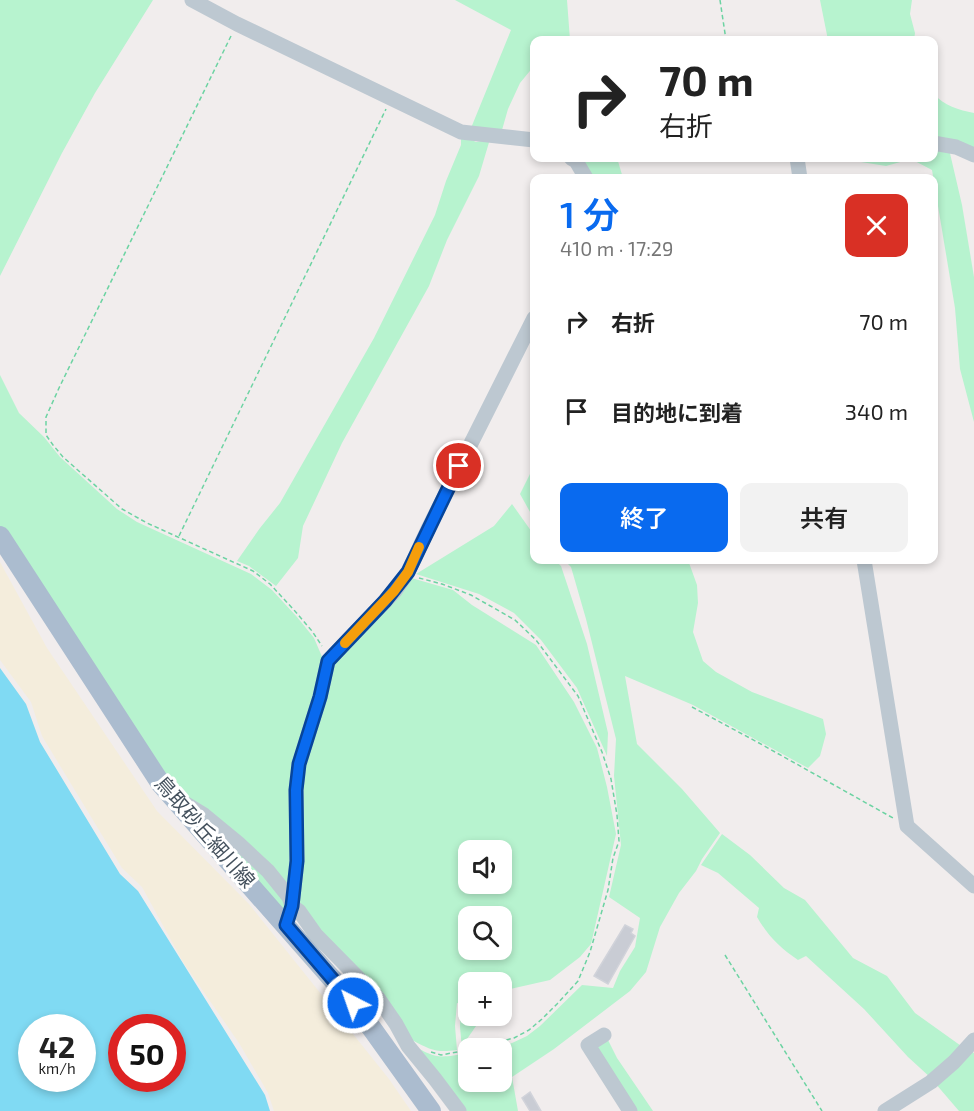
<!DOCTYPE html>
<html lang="ja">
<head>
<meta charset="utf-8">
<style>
  :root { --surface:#fff; --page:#f2f2f2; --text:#222; --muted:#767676; --accent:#096aef }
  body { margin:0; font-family:"Exo 2","Noto Sans JP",sans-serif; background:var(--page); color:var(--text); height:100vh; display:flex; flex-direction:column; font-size:22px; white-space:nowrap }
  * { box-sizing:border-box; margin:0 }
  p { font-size:20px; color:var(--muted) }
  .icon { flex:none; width:33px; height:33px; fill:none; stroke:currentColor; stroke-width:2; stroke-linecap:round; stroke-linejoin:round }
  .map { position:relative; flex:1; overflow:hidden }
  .side { position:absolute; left:530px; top:174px; width:408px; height:390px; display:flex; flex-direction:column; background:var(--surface); border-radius:12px; box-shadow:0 3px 9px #0003 }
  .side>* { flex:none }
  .hud { position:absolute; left:530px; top:36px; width:408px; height:126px; border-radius:12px; box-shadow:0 3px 9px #0003; background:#fff; color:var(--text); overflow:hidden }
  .tools { position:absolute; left:458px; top:840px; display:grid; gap:12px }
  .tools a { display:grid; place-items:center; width:54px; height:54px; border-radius:12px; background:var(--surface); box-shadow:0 3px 9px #0003; font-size:30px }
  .speed { position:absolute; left:18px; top:1014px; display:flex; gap:12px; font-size:30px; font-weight:700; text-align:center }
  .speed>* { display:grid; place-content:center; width:78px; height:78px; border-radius:50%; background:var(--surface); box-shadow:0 3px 9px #0003; line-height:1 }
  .speed small { font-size:15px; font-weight:400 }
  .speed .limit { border:9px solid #d22; background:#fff; color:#111 }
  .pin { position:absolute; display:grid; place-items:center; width:51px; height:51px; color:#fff; margin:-26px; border:3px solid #fff; border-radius:50%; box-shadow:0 2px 6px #0007 }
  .me { position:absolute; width:66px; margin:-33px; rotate:319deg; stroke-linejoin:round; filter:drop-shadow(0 0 4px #0008) }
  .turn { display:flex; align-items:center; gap:21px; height:126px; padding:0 30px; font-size:27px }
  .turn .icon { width:78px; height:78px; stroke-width:2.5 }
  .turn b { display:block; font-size:42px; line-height:51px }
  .round { display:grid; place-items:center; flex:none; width:63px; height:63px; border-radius:12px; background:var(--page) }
  .summary { display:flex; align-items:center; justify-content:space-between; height:102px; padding:0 30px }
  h1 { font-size:36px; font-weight:600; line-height:45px; color:var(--accent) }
  .button { display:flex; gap:12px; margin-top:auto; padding:12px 30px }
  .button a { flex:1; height:69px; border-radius:12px; background:var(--accent); color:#fff; font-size:24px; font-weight:600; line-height:69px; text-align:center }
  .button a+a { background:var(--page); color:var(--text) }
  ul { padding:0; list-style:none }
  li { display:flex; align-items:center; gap:18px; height:90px; padding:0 30px }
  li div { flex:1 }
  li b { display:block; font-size:22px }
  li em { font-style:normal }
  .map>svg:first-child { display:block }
  .green { fill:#b7f3cf; fill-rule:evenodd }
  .sand { fill:#f4eddc }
  .water { fill:#80daf3; fill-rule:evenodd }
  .building { fill:#c9ccd4; stroke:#d1d3da; stroke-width:1.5 }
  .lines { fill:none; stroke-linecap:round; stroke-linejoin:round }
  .path { stroke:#6cd3a2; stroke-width:1.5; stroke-dasharray:4.5 3; stroke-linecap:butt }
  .minor { stroke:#bdc8d1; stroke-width:15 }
  .major { stroke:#abbccf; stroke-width:20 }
  .route-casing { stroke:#06459b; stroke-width:15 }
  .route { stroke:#096aef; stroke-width:10 }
  .slow { stroke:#f59e0b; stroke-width:10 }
  .labels { text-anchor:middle; stroke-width:6; stroke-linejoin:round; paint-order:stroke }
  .street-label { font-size:20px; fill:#44515d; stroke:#fff }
</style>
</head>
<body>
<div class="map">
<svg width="974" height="1111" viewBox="0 0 974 1111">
  <rect width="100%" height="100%" fill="#f1eded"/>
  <!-- green -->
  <g class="green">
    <path d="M0,0H153L95,93L62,153L0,276Z"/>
    <path d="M455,0H567L570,40H534V66L520,83L508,109L502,130L471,128L511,30Z"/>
    <path d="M820,0H912L910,14L915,33L914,40H828Z"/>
    <path d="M933,93C944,106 959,110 974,113V152L933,140Z"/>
    <path d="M461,135L476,142L490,139L479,176L447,240L429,286L342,443L303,526L298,558L276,586L249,566L237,561L260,528L280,503L374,338L435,215L446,181L461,145Z"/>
    <path d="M933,146L949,149L962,205L974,277V422L960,369L955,308L932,170L911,159L886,166L861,162L859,158H933Z"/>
    <path d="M578,158H617L623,178H593Z"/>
    <path d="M0,375L19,413L44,437L60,457L117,509L137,522L251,574L272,590L297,617L314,638L323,659L308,727L290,895L184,801L0,526Z"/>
    <path d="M533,468H534V519L520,494Z"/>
    <path d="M512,504L534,535V560H555L561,566L587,644L608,733L607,756L577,688L541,640L514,613L479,594L416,574L494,526Z"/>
    <path d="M564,560H688L697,585L698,603L693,632L703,661L716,672L752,692L823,719L826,734L820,756L808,768L693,705L625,676L637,744L682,789L720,833L702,859L696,871L679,893L660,927L646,972L630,991L554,1049L512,1077L518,1111H461L408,1043C436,1058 436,1059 468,1053V1082H501V1048H491L512,1043L527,1036L540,1026L582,985L613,988L620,971L635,947L640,918L609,897L621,845L614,776L616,739L586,619L571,567Z"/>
    <path d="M408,577L453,590L472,605L536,645L574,702L597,748L607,787L616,834L591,944L580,957L550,980L501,991V982H468V1016H483L467,1039L470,1048L462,1049L460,1027L461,1004L457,1003L455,1026L457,1050C436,1053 431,1050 412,1040L297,907L299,795L329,670ZM468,850H501V884H468ZM468,916H501V950H468Z"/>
    <path d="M195,810L289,899L284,912Z"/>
    <path d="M722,834L750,855L784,888L805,900L853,958L887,976L915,1013L964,1048L931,1078L908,1057L864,1009L806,956L798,960C780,948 768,936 757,917L759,908L718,873L701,865Z"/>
    <path d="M608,1040L617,1058L653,1111H633L594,1047Z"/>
    <path d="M969,1050L974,1053V1111H959L935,1083Z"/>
  </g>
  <!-- sand -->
  <path class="sand" d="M0,562L47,648L157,811L249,904L389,1079L411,1111H274L268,1093L239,1043L183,962L142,887L122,868L42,736L31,702L0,660Z"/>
  <!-- water -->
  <path class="water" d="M0,668L26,704L40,742L120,874L138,891L265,1095L270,1111H0ZM32,1028H82V1078H32ZM122,1028H172V1078H122Z"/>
  <!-- building -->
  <g class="building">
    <path d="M625,925L633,929L631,933L635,936L608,984L594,976Z"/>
    <path d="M530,1092L541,1111H530L522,1098Z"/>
  </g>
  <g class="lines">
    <!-- path -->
    <g class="path">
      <path d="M720,0L726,40"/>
      <path d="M231,36L59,388L46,417V435L53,445L63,457L122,509L147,523L253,571L270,584L294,610L312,631L322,646"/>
      <path d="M179,536L386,109"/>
      <path d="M419,578L442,584L471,595L515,620L536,640L578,696L602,752L611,779L617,815L619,841L613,858L608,890L590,952L578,981L557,1004L542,1019L529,1030L514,1038L475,1048"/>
      <path d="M692,707L759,743L893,818"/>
      <path d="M725,955L822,1111"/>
      <path d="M431,1052L441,1055L468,1050"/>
    </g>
    <!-- minor -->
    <g class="minor">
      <path d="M192,0L237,24L461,132L534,140"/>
      <path d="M933,143L956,147L974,155"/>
      <path d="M571,158L576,161L586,178"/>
      <path d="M797,158L800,178"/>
      <path d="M864,560L907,826L974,886"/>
      <path d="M186,804L204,815L238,843L268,871L289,897L292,906L299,911L316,935L378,998L396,1024L408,1046L435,1079L459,1111"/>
      <path d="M286,925L292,906L297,861L296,790L299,764L320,697L328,661L395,591L408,572L429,527L534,318"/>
      <path d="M604,1035L588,1045L630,1111"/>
      <path d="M885,1111L931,1082L954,1062L974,1040"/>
    </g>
    <!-- major -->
    <path class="major" d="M0,536L161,784L355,1005L431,1111"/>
  </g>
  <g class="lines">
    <defs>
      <path id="route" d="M353,1003L286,925L292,906L297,861L296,790L299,764L320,697L328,661L385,601L408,572L459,466"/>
    </defs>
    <!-- route casing -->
    <use href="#route" class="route-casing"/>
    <!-- route -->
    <use href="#route" class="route"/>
    <!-- slow -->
    <path class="slow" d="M345,643L394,591L408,572L419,547"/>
  </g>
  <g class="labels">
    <!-- street labels -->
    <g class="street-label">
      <text transform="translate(205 832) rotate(49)" y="7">鳥取砂丘細川線</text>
    </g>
  </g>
</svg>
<div class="tools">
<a><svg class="icon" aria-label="sound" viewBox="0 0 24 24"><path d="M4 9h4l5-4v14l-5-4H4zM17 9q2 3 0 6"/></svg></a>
<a><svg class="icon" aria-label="search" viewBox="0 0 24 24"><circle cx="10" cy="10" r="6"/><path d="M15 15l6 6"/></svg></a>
<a>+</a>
<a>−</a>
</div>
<div class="speed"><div>42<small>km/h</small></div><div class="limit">50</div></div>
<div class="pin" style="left:459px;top:466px;background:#d93025"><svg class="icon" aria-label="arrive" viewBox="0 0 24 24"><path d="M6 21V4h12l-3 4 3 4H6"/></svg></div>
<svg class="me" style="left:353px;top:1003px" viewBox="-20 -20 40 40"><circle r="17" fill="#096aef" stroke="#fff" stroke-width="3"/><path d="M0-11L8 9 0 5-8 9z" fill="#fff"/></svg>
<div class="hud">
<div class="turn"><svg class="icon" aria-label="right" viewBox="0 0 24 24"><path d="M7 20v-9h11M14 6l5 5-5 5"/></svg><div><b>70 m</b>右折</div></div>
</div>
<section class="side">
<div class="summary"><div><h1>1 分</h1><p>410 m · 17:29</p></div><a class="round" style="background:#d93025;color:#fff"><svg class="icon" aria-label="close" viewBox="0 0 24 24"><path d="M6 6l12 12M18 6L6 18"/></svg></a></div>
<ul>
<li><svg class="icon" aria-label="right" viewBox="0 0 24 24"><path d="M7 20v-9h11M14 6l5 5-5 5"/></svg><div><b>右折</b></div><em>70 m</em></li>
<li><svg class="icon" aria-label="arrive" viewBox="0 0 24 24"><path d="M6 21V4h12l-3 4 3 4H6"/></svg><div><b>目的地に到着</b></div><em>340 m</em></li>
</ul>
<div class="button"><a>終了</a><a>共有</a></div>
</section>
</div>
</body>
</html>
